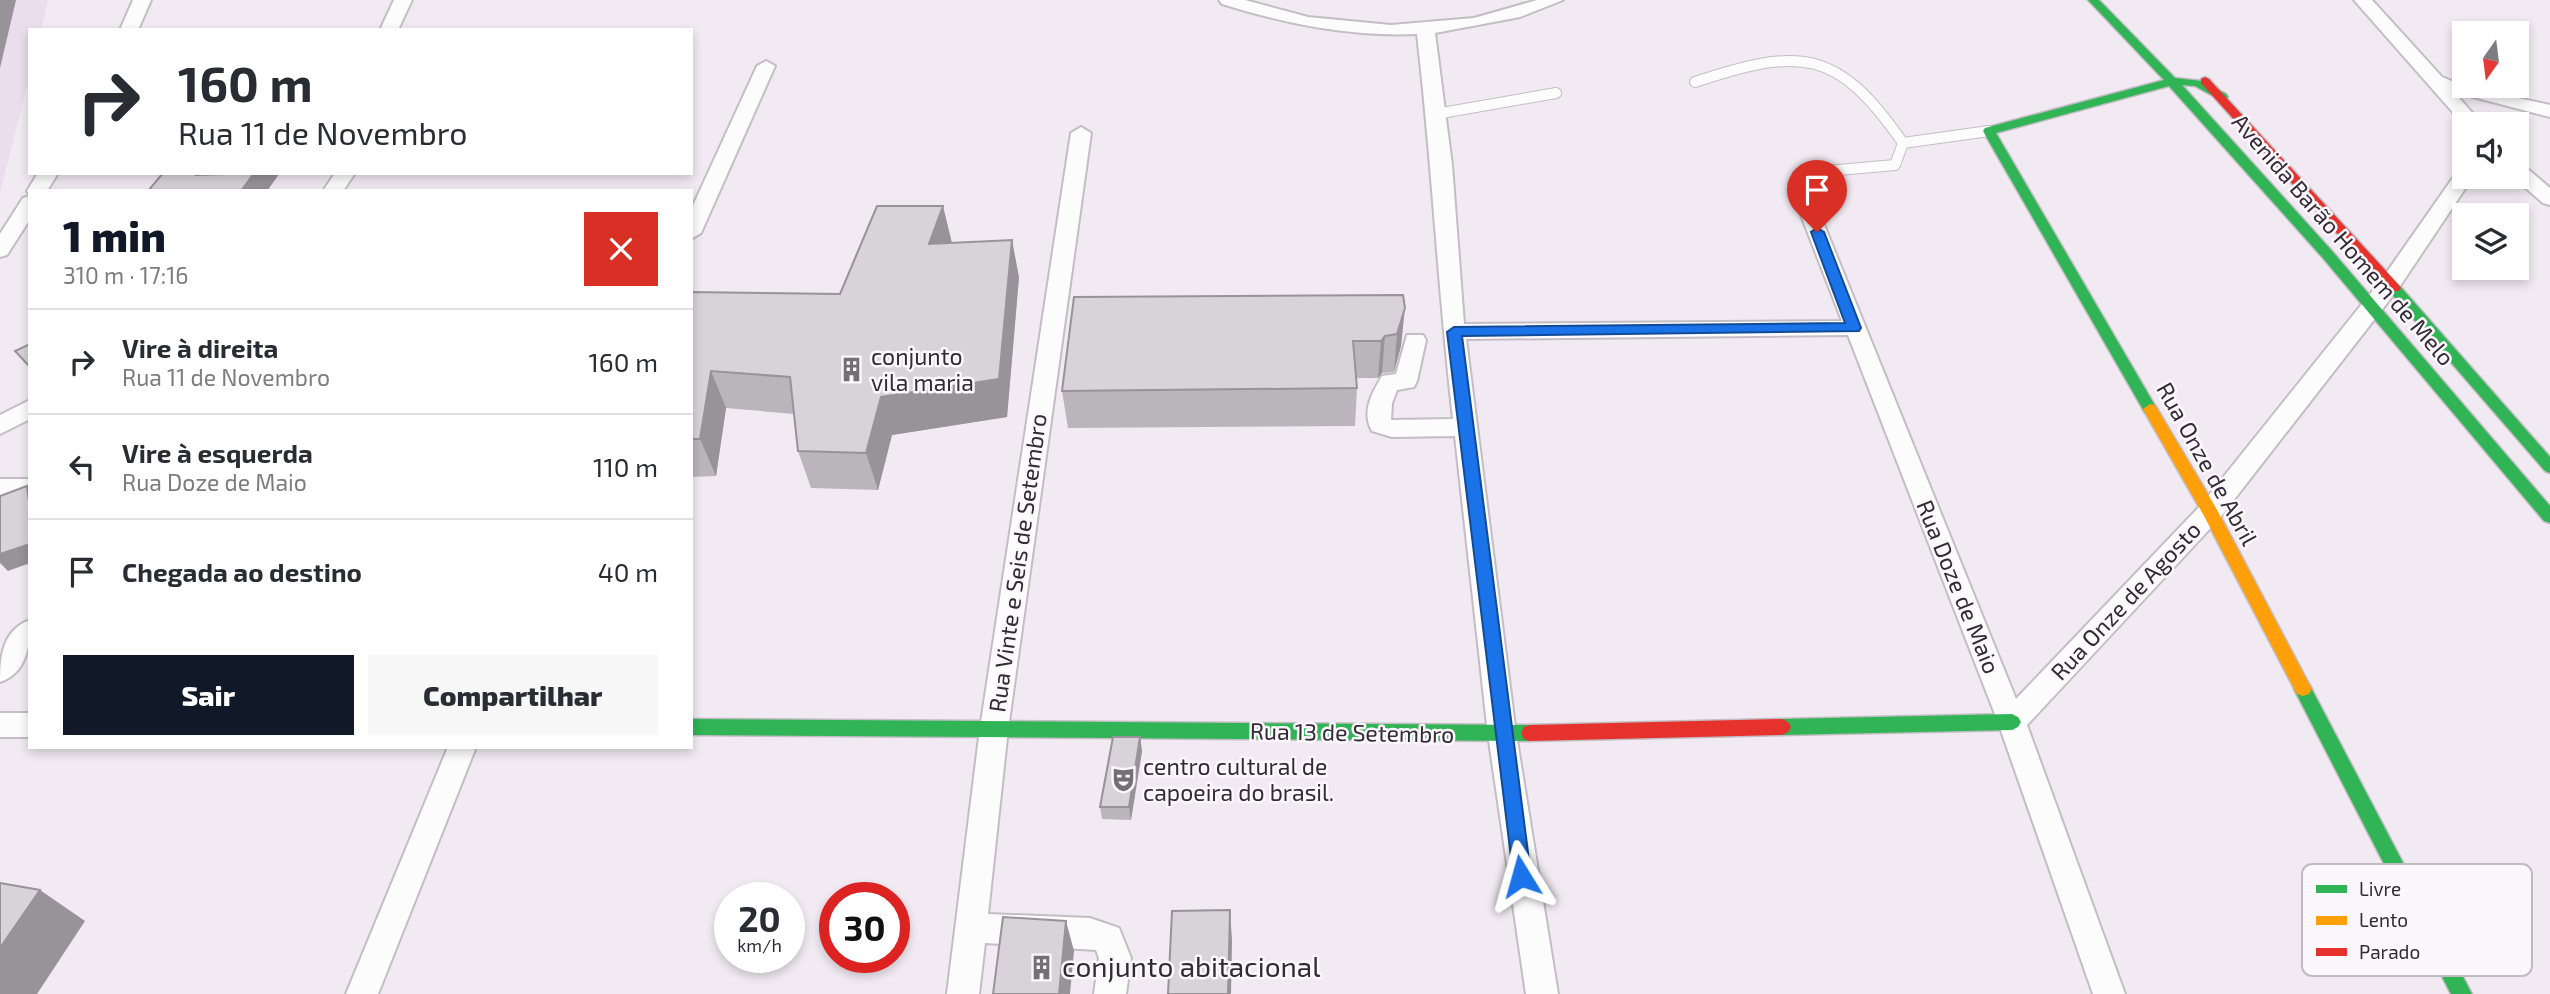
<!DOCTYPE html>
<html lang="pt">
<head>
<meta charset="utf-8">
<style>
  :root { --surface:#fff; --page:#f7f7f7; --text:#2b2b33; --muted:#7c7c81; --line:#e1e1e2; --accent:#111827 }
  body { margin:0; font-family:"Exo 2",sans-serif; background:var(--page); color:var(--text); height:100vh; display:flex; flex-direction:column; font-size:26px; white-space:nowrap }
  * { box-sizing:border-box; margin:0 }
  p { font-size:23px; color:var(--muted) }
  .icon { flex:none; width:38px; height:38px; fill:none; stroke:currentColor; stroke-width:2; stroke-linecap:round; stroke-linejoin:round }
  .map { position:relative; flex:1; overflow:hidden }
  .panel { position:absolute; left:28px; top:189px; width:665px; height:560px; display:flex; flex-direction:column; background:var(--surface); border-radius:0px; box-shadow:0 4px 10px #0003 }
  .panel>* { flex:none }
  .top-card { position:absolute; left:28px; top:28px; width:665px; height:147px; border-radius:0px; box-shadow:0 4px 10px #0003; background:#fff; color:var(--text); overflow:hidden }
  .needle { width:46px; rotate:194deg }
  .fabs { position:absolute; left:2452px; top:21px; display:grid; gap:14px }
  .fabs a { display:grid; place-items:center; width:77px; height:77px; border-radius:0px; background:var(--surface); box-shadow:0 4px 10px #0003; font-size:35px }
  .speed { position:absolute; left:714px; top:882px; display:flex; gap:14px; font-size:35px; font-weight:700; text-align:center }
  .speed>* { display:grid; place-content:center; width:91px; height:91px; border-radius:50%; background:var(--surface); box-shadow:0 4px 10px #0003; line-height:1 }
  .speed small { font-size:18px; font-weight:400 }
  .speed .limit { border:10px solid #d22; background:#fff; color:#111 }
  .pin { position:absolute; display:grid; place-items:center; width:60px; height:60px; color:#fff; margin:-72px -30px; border-radius:50% 50% 50% 0; rotate:-45deg; box-shadow:0 0 7px #0007 }
  .pin .icon { rotate:45deg }
  .me { position:absolute; width:77px; margin:-38px; rotate:352deg; stroke-linejoin:round; filter:drop-shadow(0 0 5px #0008) }
  .turn { display:flex; align-items:center; gap:24px; height:147px; padding:0 35px; font-size:32px }
  .turn .icon { width:91px; height:91px; stroke-width:2.5 }
  .turn b { display:block; font-size:49px; line-height:60px }
  .round { display:grid; place-items:center; flex:none; width:74px; height:74px; border-radius:0px; background:var(--page) }
  .overview { display:flex; align-items:center; justify-content:space-between; height:119px; padding:0 35px }
  h1 { font-size:42px; font-weight:800; line-height:52px; color:var(--accent) }
  .button { display:flex; gap:14px; margin-top:auto; padding:14px 35px }
  .button a { flex:1; height:80px; border-radius:0px; background:var(--accent); color:#fff; font-size:28px; font-weight:800; line-height:80px; text-align:center }
  .button a+a { background:var(--page); color:var(--text) }
  ul { padding:0; list-style:none }
  li { display:flex; align-items:center; gap:21px; height:105px; padding:0 35px; border-top:2px solid var(--line) }
  li div { flex:1 }
  li b { display:block; font-size:26px }
  li em { font-style:normal }
  .map>svg:first-child { display:block }
  .built { fill:#eadeed }
  .lines { fill:none; stroke-linecap:round; stroke-linejoin:round }
  .lane-casing { stroke:#c3bdc4; stroke-width:12 }
  .street-casing { stroke:#c3bdc4; stroke-width:4 }
  .fast-casing { stroke:#c3bdc4; stroke-width:3 }
  .slow-casing { stroke:#c3bdc4; stroke-width:3 }
  .jam-casing { stroke:#c3bdc4; stroke-width:3 }
  .lane { stroke:#fdfcfd; stroke-width:10 }
  .street { fill:#fdfcfd; fill-rule:evenodd }
  .fast { fill:#30b455; fill-rule:evenodd }
  .slow { fill:#ff9f0a; fill-rule:evenodd }
  .jam { fill:#e5322d; fill-rule:evenodd }
  .wall { fill:#bab5bb }
  .shaded-wall { fill:#979398 }
  .building { fill:#d8d2d9; stroke:#979398; stroke-width:2 }
  .route { fill:#1a73e8; stroke:#114b97; stroke-width:2 }
  .labels { text-anchor:middle; stroke-width:5; stroke-linejoin:round; paint-order:stroke }
  .street-label { font-size:23px; fill:#302c31; stroke:#fcf7fd }
  .poi-label { font-size:23px; fill:#302c31; stroke:#fcf7fd; text-anchor:start }
  .near-poi-label { font-size:28px; fill:#302c31; stroke:#fcf7fd; text-anchor:start }
  .key { fill:#fcf7fd; stroke:#bfbac0; stroke-width:2 }
  .key-label { font-size:19px; fill:#302c31 }
</style>
</head>
<body>
<div class="map">
<svg width="2550" height="994" viewBox="0 0 2550 994">
  <rect width="100%" height="100%" fill="#f1eaf2"/>
  <!-- built -->
  <path class="built" d="M0,0H48L41,30H30V74L0,193Z"/>
  <g class="lines">
    <defs>
      <g id="lane">
        <path d="M1695,82C1801,47 1837,48 1903,143L1989,131"/>
        <path d="M1436,114L1556,93"/>
        <path d="M1799,184L1798,175L1804,173L1895,165L1903,143"/>
      </g>
      <g id="street">
        <path d="M133,0H151L138,30H120Z"/>
        <path d="M394,0H412L398,30H380Z"/>
        <path d="M1219,0H1245L1308,17L1391,25L1474,18L1537,0H1563L1520,17L1435,33L1452,165L1464,324L1842,321L1789,184L1792,180H1806L2016,699L2201,505L2382,279L2457,172L2464,170V177H2473L2398,289L2219,519L2027,725L2125,994H2093L1998,722L1848,335L1466,339L1516,734L1558,994H1526L1488,734L1455,436L1392,437L1372,431C1361,412 1372,393 1382,376L1396,374L1407,335H1423L1426,340L1417,381L1414,387L1397,390L1392,403L1391,420L1453,419C1438,291 1432,162 1417,34C1350,37 1286,24 1222,4Z"/>
        <path d="M2354,0H2372L2442,77L2464,86L2550,105V117L2454,92L2482,124L2464,125Z"/>
        <path d="M766,61L775,66L701,233L691,239V210L757,66Z"/>
        <path d="M1081,127L1091,133L1008,729L988,914L1090,918L1119,928L1131,958L1126,994H1094L1099,958L1096,950L985,943L979,994H947L980,729L1071,133Z"/>
        <path d="M2516,163L2523,165L2550,188V205L2543,203L2513,177H2516Z"/>
        <path d="M38,173H58L47,191H30V195L27,191Z"/>
        <path d="M335,173H355L343,191H323Z"/>
        <path d="M30,196V219L7,255L0,257V234L23,198Z"/>
        <path d="M30,400V419L0,434V415Z"/>
        <rect x="0" y="479" width="30" height="18"/>
        <path d="M30,620C30,645 27,673 0,682C0,658 2,630 30,620Z"/>
        <rect x="0" y="713" width="30" height="24"/>
        <path d="M448,747H476L378,994H346Z"/>
      </g>
      <g id="fast">
        <path d="M2088,0H2099L2175,78L2202,81L2226,94L2228,97L2222,101L2195,86L2182,85L2332,251L2550,506V523L2544,521L2322,257L2169,86L1996,133L2157,409L2150,414L2145,413L1983,131L1985,128L2164,80Z"/>
        <path d="M2394,283L2399,285L2550,457V473L2545,471L2389,291L2387,288L2389,285Z"/>
        <path d="M2303,682L2309,684L2472,994H2451L2294,689L2297,684Z"/>
        <path d="M2012,714L2018,717L2021,722L2018,727L2012,730L1782,735L1776,732L1773,727L1776,722L1782,719Z"/>
        <path d="M691,719L1530,725L1536,727L1539,733L1536,739L1530,741L691,735Z"/>
      </g>
      <path id="slow" d="M2150,404L2155,405L2216,508L2309,684L2312,689L2309,694L2303,696L2297,694L2203,514L2143,409Z"/>
      <g id="jam">
        <path d="M2205,77L2209,79L2399,285L2401,288L2399,291H2389L2201,83V79Z"/>
        <path d="M1782,719L1788,722L1791,727L1788,732L1782,735L1530,741L1524,739L1521,733L1524,727L1530,725Z"/>
      </g>
    </defs>
    <!-- lane casing -->
    <use href="#lane" class="lane-casing"/>
    <!-- street casing -->
    <use href="#street" class="street-casing"/>
    <!-- fast casing -->
    <use href="#fast" class="fast-casing"/>
    <!-- slow casing -->
    <use href="#slow" class="slow-casing"/>
    <!-- jam casing -->
    <use href="#jam" class="jam-casing"/>
    <!-- lane -->
    <use href="#lane" class="lane"/>
    <!-- street -->
    <use href="#street" class="street"/>
    <!-- fast -->
    <use href="#fast" class="fast"/>
    <!-- slow -->
    <use href="#slow" class="slow"/>
    <!-- jam -->
    <use href="#jam" class="jam"/>
  </g>
  <!-- wall -->
  <g class="wall">
    <path d="M952,243L1019,277L1007,417L892,435L878,490L811,488L798,451L794,414L726,408L716,476L691,477V292L840,294Z"/>
    <path d="M1403,295L1401,346L1394,372L1382,373L1378,378H1356L1357,388L1355,426L1068,428L1062,391Z"/>
    <path d="M1140,737L1142,751L1131,820L1102,819L1100,807Z"/>
  </g>
  <!-- shaded-wall -->
  <g class="shaded-wall">
    <path d="M0,0H16L0,68Z"/>
    <path d="M254,173H280L267,191H241Z"/>
    <path d="M943,206L952,243L929,244Z"/>
    <path d="M1012,240L1019,277L1007,417L892,435L878,490L866,453L881,397Z"/>
    <path d="M1405,308L1401,346L1394,372L1397,334Z"/>
    <path d="M1385,336L1382,373L1378,378L1381,341Z"/>
    <path d="M711,371L726,408L716,476L700,439Z"/>
    <path d="M27,486L30,489V510Z"/>
    <path d="M30,544V563L8,571L0,563V554Z"/>
    <path d="M1140,737L1142,751L1131,820L1129,807Z"/>
    <path d="M40,890L85,921L37,994H0V948Z"/>
    <path d="M1230,910L1232,941L1231,994H1228Z"/>
    <path d="M1066,921L1074,951L1070,994H1059Z"/>
  </g>
  <!-- building -->
  <g class="building">
    <path d="M163,173H196V175L254,173L241,191H148Z"/>
    <path d="M877,206H943L929,244L1012,240L999,379L881,397L866,453L798,451L790,377L711,371L700,439H691V292L840,294Z"/>
    <path d="M1403,295L1405,308L1397,334L1385,336L1381,341H1353L1357,388L1062,391L1074,297Z"/>
    <path d="M30,344V367L15,351Z"/>
    <path d="M27,486L30,510V544L0,554V496Z"/>
    <path d="M1113,737H1140L1129,807H1100Z"/>
    <path d="M0,883L40,890L0,948Z"/>
    <path d="M1230,910L1228,994H1168L1172,911Z"/>
    <path d="M1003,917L1066,921L1059,994H993Z"/>
  </g>
  <!-- route -->
  <path class="route" d="M1817,228L1824,232L1861,328L1859,331L1462,336L1531,876L1528,882L1521,885L1514,882L1447,332L1454,327L1845,323L1811,232Z"/>
  <!-- icons -->
  <defs>
    <symbol id="building-bare" viewBox="-9 -9 18 18"><path d="M-4-6H4V6H1V3H-1V6H-4ZM-2.5-4.3h1.7v1.8h-1.7ZM.8-4.3h1.7v1.8H.8ZM-2.5-1h1.7V.8h-1.7ZM.8-1h1.7V.8H.8Z" fill="#746e75" stroke="#fcf7fd" stroke-width="2.5" paint-order="stroke"/></symbol>
    <symbol id="theatre-bare" viewBox="-9 -9 18 18"><path d="M-5-5.5Q0-4 5-5.5V0Q5 5 0 6Q-5 5-5 0ZM-3.3-2.5H-1v1.5H-3.3ZM1-2.5H3.3v1.5H1ZM-2.8 1Q0 5.5 2.8 1Z" fill="#746e75" stroke="#fcf7fd" stroke-width="2.5" paint-order="stroke"/></symbol>
  </defs>
  <g fill-rule="evenodd">
    <use href="#building-bare" x="834" y="352" width="35" height="35"/>
    <use href="#theatre-bare" x="1106" y="762" width="35" height="35"/>
    <use href="#building-bare" x="1024" y="950" width="35" height="35"/>
  </g>
  <g class="labels">
    <!-- street labels -->
    <g class="street-label">
      <text transform="translate(2343 240) rotate(49)" y="8">Avenida Barão Homem de Melo</text>
      <text transform="translate(2207 464) rotate(61)" y="8">Rua Onze de Abril</text>
      <text transform="translate(1018 563) rotate(-82)" y="8">Rua Vinte e Seis de Setembro</text>
      <text transform="translate(1958 587) rotate(68)" y="8">Rua Doze de Maio</text>
      <text transform="translate(2126 601) rotate(-47)" y="8">Rua Onze de Agosto</text>
      <text transform="translate(1352 733) rotate(1)" y="8">Rua 13 de Setembro</text>
    </g>
    <!-- poi labels -->
    <g class="poi-label">
      <text x="871" y="365">conjunto<tspan x="871" dy="26">vila maria</tspan></text>
      <text x="1143" y="775">centro cultural de<tspan x="1143" dy="26">capoeira do brasil.</tspan></text>
    </g>
    <!-- near-poi labels -->
    <g class="near-poi-label">
      <text x="1062" y="977">conjunto abitacional</text>
    </g>
  </g>
  <!-- legend -->
  <rect x="2302" y="864" width="230" height="112" rx="10" class="key"/>
  <rect x="2316" y="885" width="31" height="8" fill="#30b455"/>
  <rect x="2316" y="916" width="31" height="9" fill="#ff9f0a"/>
  <rect x="2316" y="948" width="31" height="8" fill="#e5322d"/>
  <g class="key-label">
    <text x="2359" y="896">Livre</text>
    <text x="2359" y="927">Lento</text>
    <text x="2359" y="959">Parado</text>
  </g>
</svg>
<div class="fabs">
<a><svg class="needle" viewBox="-14 -14 28 28"><path d="M0-13l5 13h-10z" fill="#e53935"/><path d="M0 13l5-13h-10z" fill="#7c7c81"/></svg></a>
<a><svg class="icon" aria-label="sound" viewBox="0 0 24 24"><path d="M4 9h4l5-4v14l-5-4H4zM17 9q2 3 0 6"/></svg></a>
<a><svg class="icon" aria-label="layers" viewBox="0 0 24 24"><path d="M12 4l9 5-9 5-9-5zM3 14l9 5 9-5"/></svg></a>
</div>
<div class="speed"><div>20<small>km/h</small></div><div class="limit">30</div></div>
<div class="pin" style="left:1817px;top:232px;background:#d93025"><svg class="icon" aria-label="arrive" viewBox="0 0 24 24"><path d="M6 21V4h12l-3 4 3 4H6"/></svg></div>
<svg class="me" style="left:1521px;top:876px" viewBox="-20 -20 40 40"><path d="M0-17L14 15 0 8-14 15z" fill="#1a73e8" stroke="#fff" stroke-width="4"/></svg>
<div class="top-card">
<div class="turn"><svg class="icon" aria-label="right" viewBox="0 0 24 24"><path d="M7 20v-9h11M14 6l5 5-5 5"/></svg><div><b>160 m</b>Rua 11 de Novembro</div></div>
</div>
<section class="panel">
<div class="overview"><div><h1>1 min</h1><p>310 m · 17:16</p></div><a class="round" style="background:#d93025;color:#fff"><svg class="icon" aria-label="close" viewBox="0 0 24 24"><path d="M6 6l12 12M18 6L6 18"/></svg></a></div>
<ul>
<li><svg class="icon" aria-label="right" viewBox="0 0 24 24"><path d="M7 20v-9h11M14 6l5 5-5 5"/></svg><div><b>Vire à direita</b><p>Rua 11 de Novembro</p></div><em>160 m</em></li>
<li><svg class="icon" aria-label="left" viewBox="0 0 24 24"><path d="M17 20v-9H6M10 6l-5 5 5 5"/></svg><div><b>Vire à esquerda</b><p>Rua Doze de Maio</p></div><em>110 m</em></li>
<li><svg class="icon" aria-label="arrive" viewBox="0 0 24 24"><path d="M6 21V4h12l-3 4 3 4H6"/></svg><div><b>Chegada ao destino</b></div><em>40 m</em></li>
</ul>
<div class="button"><a>Sair</a><a>Compartilhar</a></div>
</section>
</div>
</body>
</html>
